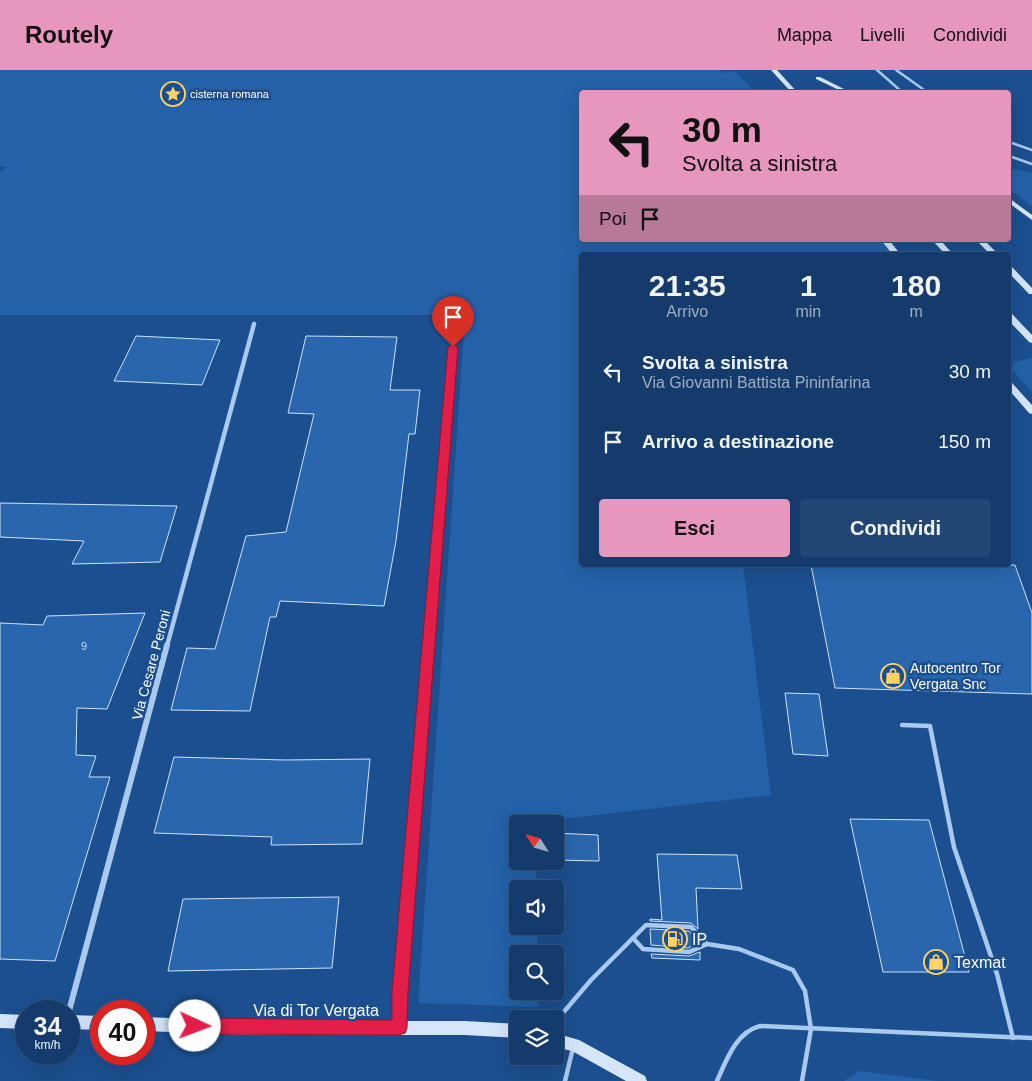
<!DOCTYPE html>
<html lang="it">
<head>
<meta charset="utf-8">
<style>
  :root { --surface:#143b6b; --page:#214673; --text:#f1f3f6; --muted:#9dadc1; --line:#33557e; --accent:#e797bd }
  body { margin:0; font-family:Arial,sans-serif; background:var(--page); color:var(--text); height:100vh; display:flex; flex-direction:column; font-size:19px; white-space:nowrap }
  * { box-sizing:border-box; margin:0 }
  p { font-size:16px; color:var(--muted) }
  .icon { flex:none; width:28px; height:28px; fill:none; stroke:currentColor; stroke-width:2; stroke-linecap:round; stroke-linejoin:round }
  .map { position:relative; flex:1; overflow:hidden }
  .details { position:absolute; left:579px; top:182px; width:432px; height:315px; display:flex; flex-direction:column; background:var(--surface); border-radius:5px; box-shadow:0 5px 20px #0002,0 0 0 1px var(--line) }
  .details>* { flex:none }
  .guide { position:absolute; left:579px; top:20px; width:432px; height:152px; border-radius:5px; box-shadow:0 5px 20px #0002,0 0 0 1px var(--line); background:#e797bd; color:#111; overflow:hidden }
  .needle { width:32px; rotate:307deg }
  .controls { position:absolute; left:509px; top:745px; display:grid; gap:10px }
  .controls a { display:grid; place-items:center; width:55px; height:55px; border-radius:5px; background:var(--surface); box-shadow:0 5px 20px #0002,0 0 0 1px var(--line); font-size:25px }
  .speed { position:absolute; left:15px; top:930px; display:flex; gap:10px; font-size:25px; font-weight:700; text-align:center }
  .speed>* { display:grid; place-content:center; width:65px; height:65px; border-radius:50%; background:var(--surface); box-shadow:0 5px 20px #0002,0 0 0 1px var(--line); line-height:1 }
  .speed small { font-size:12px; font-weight:400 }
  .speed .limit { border:8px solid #d22; background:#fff; color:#111 }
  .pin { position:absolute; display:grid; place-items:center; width:42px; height:42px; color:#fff; margin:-51px -21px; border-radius:50% 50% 50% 0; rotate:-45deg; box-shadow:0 0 5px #0007 }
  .pin .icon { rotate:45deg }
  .me { position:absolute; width:55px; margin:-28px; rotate:92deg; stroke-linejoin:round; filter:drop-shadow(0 0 4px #0008) }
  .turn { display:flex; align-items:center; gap:18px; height:105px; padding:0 20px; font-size:22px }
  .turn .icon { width:65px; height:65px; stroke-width:2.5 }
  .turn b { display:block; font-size:35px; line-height:42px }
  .then { display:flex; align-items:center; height:48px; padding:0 20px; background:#0003; gap:10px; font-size:19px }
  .eta { display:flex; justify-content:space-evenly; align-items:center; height:85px; text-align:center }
  .eta b { font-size:30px; font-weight:700; line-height:35px }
  .action { display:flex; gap:10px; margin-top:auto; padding:10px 20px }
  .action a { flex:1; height:58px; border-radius:5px; background:var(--accent); color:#111; font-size:20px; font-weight:700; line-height:58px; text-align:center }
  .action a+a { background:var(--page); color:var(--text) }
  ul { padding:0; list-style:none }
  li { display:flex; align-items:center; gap:15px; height:70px; padding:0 20px }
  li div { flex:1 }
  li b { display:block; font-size:19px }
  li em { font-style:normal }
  header { display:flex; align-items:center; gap:30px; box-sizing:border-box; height:70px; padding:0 25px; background:var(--accent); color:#111 }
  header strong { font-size:24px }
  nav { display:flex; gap:28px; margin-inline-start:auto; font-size:18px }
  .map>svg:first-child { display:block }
  .green { fill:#2461a8 }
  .building { fill:#2a66ad; stroke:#cfe3fa }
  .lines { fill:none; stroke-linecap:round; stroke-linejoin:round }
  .lane-far1 { stroke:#a9c9ee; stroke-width:2.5 }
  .lane { stroke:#a9c9ee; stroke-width:4.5 }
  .street-far1 { stroke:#a9c9ee; stroke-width:4.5 }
  .street { stroke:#a9c9ee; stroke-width:6 }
  .secondary { fill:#d6e6fa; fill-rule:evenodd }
  .route { fill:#e11d48; stroke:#92132f }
  .labels { text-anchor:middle; stroke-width:5; stroke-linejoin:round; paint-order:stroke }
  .far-poi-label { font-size:11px; fill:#fff; stroke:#1b4f8f; text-anchor:start }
  .number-label { font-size:11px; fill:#cad9ea }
  .street-label { font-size:14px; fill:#fff; stroke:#1b4f8f }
  .poi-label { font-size:14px; fill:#fff; stroke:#1b4f8f; text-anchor:start }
  .near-poi-label { font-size:16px; fill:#fff; stroke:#1b4f8f; text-anchor:start }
  .near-street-label { font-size:16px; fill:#fff; stroke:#1b4f8f }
</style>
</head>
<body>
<header>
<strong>Routely</strong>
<nav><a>Mappa</a><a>Livelli</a><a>Condividi</a></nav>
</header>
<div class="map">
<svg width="1032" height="1011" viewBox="0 0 1032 1011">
  <rect width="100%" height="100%" fill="#1b4f8f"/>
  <!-- green -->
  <g class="green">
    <path d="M0,0H720L721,3L734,1L756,22H581V170H885L897,185H581V495H743L771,725L535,752V754H518V791H536V819H518V856H537V884H518V921H537L538,937L418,933L465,245H0V102L7,97L0,96Z"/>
    <path d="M1009,98L1032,103V136L1009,119Z"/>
    <path d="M1032,288V322L1012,300L1014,292Z"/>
    <path d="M859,1001L938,1011H844Z"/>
  </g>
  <!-- building -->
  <g class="building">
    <path d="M136,266L220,270L202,315L114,311Z"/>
    <path d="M306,266L397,267L390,320H420L415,364H409L396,471L384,536L280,531L276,547H270L250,641L171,640L187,578L215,579L246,466L286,462L314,344L288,343Z"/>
    <path d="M0,433L177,436L160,492L72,494L84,471L0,467Z"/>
    <path d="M811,495H1015L1032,543V624L835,618Z"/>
    <path d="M145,543L107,639L77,638L76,685L96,686L89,707H110L55,891L0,889V553L43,555L47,546Z"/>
    <path d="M785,623L819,624L828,686L793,684Z"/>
    <path d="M174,687L285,690L370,689L362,774L271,775L272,767L154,763Z"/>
    <path d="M850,749L929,750L969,902H883Z"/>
    <path d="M555,763L598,765L599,791L555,790Z"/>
    <path d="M657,784L737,785L742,819L696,818L698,859L691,853L650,851V849L662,850Z"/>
    <path d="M339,827L332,898L168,901L183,829Z"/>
    <path d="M650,859L689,861L699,873L688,878L651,875Z"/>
    <path d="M700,882V890L652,888L651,884L689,886Z"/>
  </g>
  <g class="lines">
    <!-- lane-far1 -->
    <g class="lane-far1">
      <path d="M877,0L902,22"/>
      <path d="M896,0L927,22"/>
      <path d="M1009,72L1032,80"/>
      <path d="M1009,86L1032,94"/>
    </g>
    <!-- lane -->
    <g class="lane">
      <path d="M902,655L930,656L954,777L997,904L1013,968"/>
      <path d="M633,868L646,855L691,857L707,874"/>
      <path d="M554,949L562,944L591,910L633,868L643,879L689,882L707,874L739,879L793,900L805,921L811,959L802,1011"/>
      <path d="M565,1011L573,978"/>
      <path d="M717,1011C726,991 736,962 760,956L1032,968"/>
    </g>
    <!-- street-far1 -->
    <g class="street-far1">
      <path d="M167,576L254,254"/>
      <path d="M428,576L453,277"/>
    </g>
    <!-- street -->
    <g class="street">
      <path d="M69,941L167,575"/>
      <path d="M399,957L400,922L428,575"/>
    </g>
    <!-- secondary -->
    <g class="secondary">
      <path d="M771,0H777L797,22H791Z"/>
      <path d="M816,7H820L850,22H843L816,9Z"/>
      <path d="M1009,128L1032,145V150L1009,133Z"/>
      <path d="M881,170H889L901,185H893Z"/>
      <path d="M932,170H940L954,185H946Z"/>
      <path d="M976,170H984L999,185H991Z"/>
      <path d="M1009,197H1012L1032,218V224H1029L1009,203Z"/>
      <path d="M1009,243L1012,244L1032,265V273L1029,272L1009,251Z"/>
      <path d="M1009,312L1012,313L1032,335V344L1029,343L1009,320Z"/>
      <path d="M0,944L26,945V959L0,958Z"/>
      <path d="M69,945L101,946V960L69,959Z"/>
      <path d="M144,947L246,951H464L518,954V968L464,965H246L144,961Z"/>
      <path d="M555,963L579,970L645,1006L647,1011H626L572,981L555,977Z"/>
    </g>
  </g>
  <!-- route -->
  <path class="route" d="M453,274L458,277L408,922L407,958L405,963L399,965L195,964L189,961L187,956L189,951L195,948L392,950V922L448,277Z"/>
  <!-- icons -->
  <defs>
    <symbol id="sight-ring" viewBox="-11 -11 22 22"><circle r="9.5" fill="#1b4f8f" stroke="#ffd166" stroke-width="1.5"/><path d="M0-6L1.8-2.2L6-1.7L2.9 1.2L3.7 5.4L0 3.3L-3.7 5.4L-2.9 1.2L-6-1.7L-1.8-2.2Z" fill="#ffd166"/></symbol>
    <symbol id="shop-ring" viewBox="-11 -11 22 22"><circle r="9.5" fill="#1b4f8f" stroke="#ffd166" stroke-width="1.5"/><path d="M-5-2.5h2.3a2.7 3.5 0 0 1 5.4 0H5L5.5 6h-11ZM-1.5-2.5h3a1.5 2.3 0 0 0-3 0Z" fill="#ffd166"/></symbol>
    <symbol id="fuel-ring" viewBox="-11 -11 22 22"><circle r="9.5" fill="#1b4f8f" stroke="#ffd166" stroke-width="1.5"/><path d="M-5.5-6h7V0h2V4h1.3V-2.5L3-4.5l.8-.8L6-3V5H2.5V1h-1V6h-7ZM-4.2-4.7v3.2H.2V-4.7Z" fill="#ffd166"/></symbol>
  </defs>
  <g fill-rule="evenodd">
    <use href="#sight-ring" x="159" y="10" width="28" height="28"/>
    <use href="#shop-ring" x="879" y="592" width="28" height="28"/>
    <use href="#fuel-ring" x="661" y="855" width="28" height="28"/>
    <use href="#shop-ring" x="922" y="878" width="28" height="28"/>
  </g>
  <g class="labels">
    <!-- far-poi labels -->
    <g class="far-poi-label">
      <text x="190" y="28">cisterna romana</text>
    </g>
    <!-- number labels -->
    <g class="number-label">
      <text x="84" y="580">9</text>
    </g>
    <!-- street labels -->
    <g class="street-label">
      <text transform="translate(151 595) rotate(-75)" y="5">Via Cesare Peroni</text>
    </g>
    <!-- poi labels -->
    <g class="poi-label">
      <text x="910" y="603">Autocentro Tor<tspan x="910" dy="16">Vergata Snc</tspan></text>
    </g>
    <!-- near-poi labels -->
    <g class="near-poi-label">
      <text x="692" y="875">IP</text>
      <text x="954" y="898">Texmat</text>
    </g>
    <!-- near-street labels -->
    <g class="near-street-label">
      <text x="316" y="946">Via di Tor Vergata</text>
    </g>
  </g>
</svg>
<div class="controls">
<a><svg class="needle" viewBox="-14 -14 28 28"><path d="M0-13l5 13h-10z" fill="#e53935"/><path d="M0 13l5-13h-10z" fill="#9dadc1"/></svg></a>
<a><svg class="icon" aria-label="sound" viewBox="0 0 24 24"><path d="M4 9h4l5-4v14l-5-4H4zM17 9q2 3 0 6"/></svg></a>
<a><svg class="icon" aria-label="search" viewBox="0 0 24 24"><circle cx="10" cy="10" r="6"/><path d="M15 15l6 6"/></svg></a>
<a><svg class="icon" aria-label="layers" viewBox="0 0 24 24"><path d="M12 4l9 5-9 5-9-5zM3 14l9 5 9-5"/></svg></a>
</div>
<div class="speed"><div>34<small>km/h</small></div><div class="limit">40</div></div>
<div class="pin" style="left:453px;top:277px;background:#d93025"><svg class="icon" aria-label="arrive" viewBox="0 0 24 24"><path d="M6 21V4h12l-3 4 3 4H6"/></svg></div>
<svg class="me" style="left:195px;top:956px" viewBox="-20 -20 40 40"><circle r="19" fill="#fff"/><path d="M0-13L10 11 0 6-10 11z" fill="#e11d48"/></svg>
<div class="guide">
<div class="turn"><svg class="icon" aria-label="left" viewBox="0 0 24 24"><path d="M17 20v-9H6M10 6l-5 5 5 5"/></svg><div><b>30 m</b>Svolta a sinistra</div></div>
<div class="then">Poi<svg class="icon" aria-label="arrive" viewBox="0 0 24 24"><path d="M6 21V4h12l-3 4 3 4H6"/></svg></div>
</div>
<section class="details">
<div class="eta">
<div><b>21:35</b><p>Arrivo</p></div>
<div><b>1</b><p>min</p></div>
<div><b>180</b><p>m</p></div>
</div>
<ul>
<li><svg class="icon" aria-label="left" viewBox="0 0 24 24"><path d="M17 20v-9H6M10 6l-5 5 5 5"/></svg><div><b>Svolta a sinistra</b><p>Via Giovanni Battista Pininfarina</p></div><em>30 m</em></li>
<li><svg class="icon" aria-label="arrive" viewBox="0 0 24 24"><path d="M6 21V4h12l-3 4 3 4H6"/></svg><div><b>Arrivo a destinazione</b></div><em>150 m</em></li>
</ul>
<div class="action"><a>Esci</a><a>Condividi</a></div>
</section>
</div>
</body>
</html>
